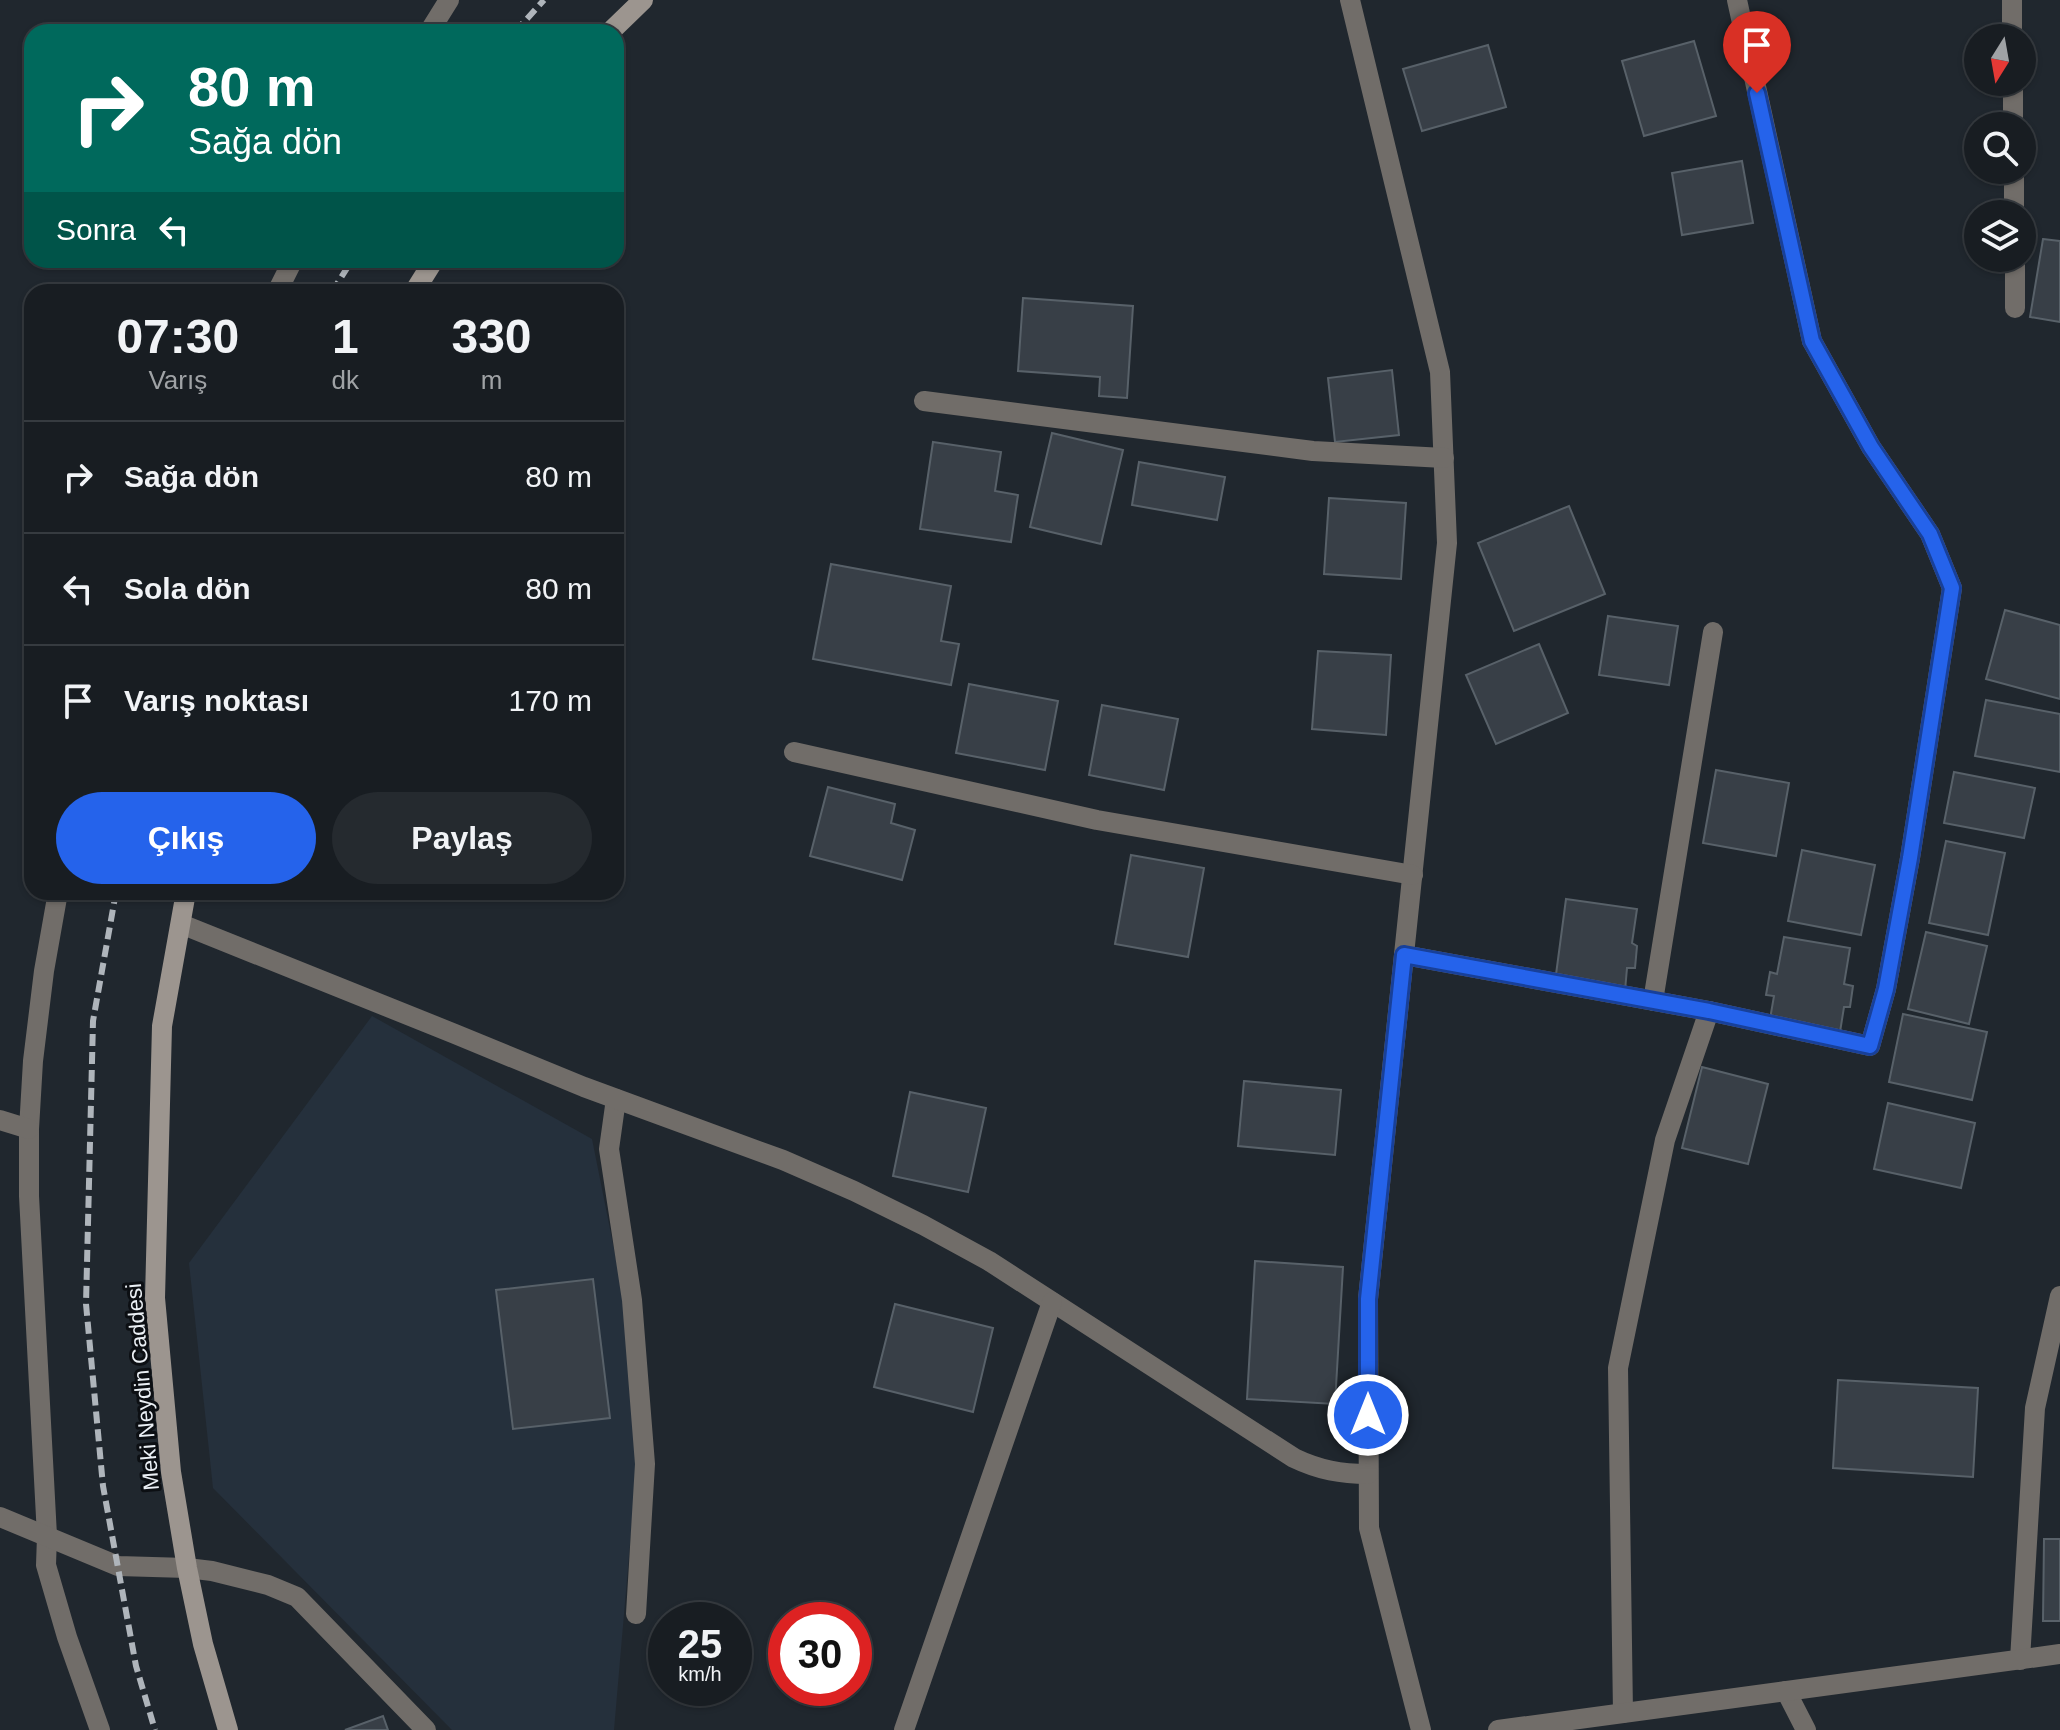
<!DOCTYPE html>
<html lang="tr">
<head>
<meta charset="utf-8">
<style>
  :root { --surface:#181d22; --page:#252a2f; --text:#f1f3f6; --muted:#9fa2a5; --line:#363b40; --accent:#2563eb }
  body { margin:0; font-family:Helvetica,sans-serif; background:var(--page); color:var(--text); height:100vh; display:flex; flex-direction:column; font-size:30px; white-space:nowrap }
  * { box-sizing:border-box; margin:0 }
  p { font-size:26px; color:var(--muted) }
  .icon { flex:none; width:44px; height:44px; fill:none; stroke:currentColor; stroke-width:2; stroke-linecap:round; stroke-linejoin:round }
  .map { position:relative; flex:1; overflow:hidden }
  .side { position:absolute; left:24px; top:284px; width:600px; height:616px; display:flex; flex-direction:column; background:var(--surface); border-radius:24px; box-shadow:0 2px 6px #0004,0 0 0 2px var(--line) }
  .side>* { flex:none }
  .hud { position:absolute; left:24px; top:24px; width:600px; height:244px; border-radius:24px; box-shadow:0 2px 6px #0004,0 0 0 2px var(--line); background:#00695c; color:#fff; overflow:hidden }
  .needle { width:52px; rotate:191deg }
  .fabs { position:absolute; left:1964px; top:24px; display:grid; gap:16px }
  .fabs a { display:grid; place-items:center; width:72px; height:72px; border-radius:50%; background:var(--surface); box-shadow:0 2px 6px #0004,0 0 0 2px var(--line); font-size:40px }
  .speed { position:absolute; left:648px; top:1602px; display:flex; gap:16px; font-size:40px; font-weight:700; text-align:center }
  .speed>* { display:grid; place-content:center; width:104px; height:104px; border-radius:50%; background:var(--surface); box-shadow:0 2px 6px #0004,0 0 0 2px var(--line); line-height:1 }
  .speed small { font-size:20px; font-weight:400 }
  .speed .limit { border:12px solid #d22; background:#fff; color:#111 }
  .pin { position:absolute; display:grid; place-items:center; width:68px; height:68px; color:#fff; margin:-82px -34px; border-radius:50% 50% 50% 0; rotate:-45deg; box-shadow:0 0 8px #0007 }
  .pin .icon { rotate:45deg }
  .me { position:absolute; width:88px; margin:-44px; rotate:0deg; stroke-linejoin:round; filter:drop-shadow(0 0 6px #0008) }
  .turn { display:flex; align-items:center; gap:28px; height:168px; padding:0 32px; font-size:36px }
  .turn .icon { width:104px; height:104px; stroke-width:2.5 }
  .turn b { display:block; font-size:56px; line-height:68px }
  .then { display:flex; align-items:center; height:76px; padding:0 32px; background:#0003; gap:16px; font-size:30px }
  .eta { display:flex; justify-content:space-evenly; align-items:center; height:136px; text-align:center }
  .eta b { font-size:48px; font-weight:700; line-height:56px }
  .button { display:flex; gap:16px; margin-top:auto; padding:16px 32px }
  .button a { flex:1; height:92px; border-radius:48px; background:var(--accent); color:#fff; font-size:32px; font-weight:700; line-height:92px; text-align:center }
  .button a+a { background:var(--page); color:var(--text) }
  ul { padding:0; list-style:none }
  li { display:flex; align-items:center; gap:24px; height:112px; padding:0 32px; border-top:2px solid var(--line) }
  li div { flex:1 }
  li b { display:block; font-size:30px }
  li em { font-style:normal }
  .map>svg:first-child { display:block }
  .built { fill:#25303c }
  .building { fill:#383f47; stroke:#586169; stroke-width:2 }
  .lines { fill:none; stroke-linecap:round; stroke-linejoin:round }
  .lane { stroke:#716d69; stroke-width:20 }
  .street { stroke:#716d69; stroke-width:20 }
  .secondary { stroke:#9c958f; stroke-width:20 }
  .rail { stroke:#afb5bb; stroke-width:6; stroke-dasharray:12 6; stroke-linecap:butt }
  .route-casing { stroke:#184099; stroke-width:20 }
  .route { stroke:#2563eb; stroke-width:14 }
  .labels { text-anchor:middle; stroke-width:6; stroke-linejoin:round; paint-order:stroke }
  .street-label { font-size:22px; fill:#ebf0f5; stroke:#0c0f13 }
</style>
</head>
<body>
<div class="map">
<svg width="2060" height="1730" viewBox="0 0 2060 1730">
  <rect width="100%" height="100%" fill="#20272e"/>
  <!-- built -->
  <path class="built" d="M372,1016L592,1139L643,1394L614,1730H452L213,1488L189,1263Z"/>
  <!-- building -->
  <g class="building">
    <path d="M1694,41L1716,116L1644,136L1622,61Z"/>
    <path d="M1488,45L1506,107L1422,131L1403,69Z"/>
    <path d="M1742,161L1753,223L1682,235L1672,173Z"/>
    <path d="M2043,239L2060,241V322L2030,317Z"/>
    <path d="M1023,298L1133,306L1127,398L1099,396L1100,377L1018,371Z"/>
    <path d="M1392,370L1399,435L1335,442L1328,378Z"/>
    <path d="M1052,433L1123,450L1101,544L1030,527Z"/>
    <path d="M933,442L1001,452L995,491L1018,495L1011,542L920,529Z"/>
    <path d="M1139,462L1225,477L1217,520L1132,505Z"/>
    <path d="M1329,498L1406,503L1401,579L1324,574Z"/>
    <path d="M1569,506L1605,594L1514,631L1478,543Z"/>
    <path d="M831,564L951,586L941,641L959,644L951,685L813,659Z"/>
    <path d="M2005,610L2060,625V699L1986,679Z"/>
    <path d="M1608,616L1678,626L1669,685L1599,675Z"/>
    <path d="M1539,644L1568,713L1496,744L1466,675Z"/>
    <path d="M1318,651L1391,655L1386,735L1312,729Z"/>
    <path d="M969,684L1058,701L1045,770L956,753Z"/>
    <path d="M1986,700L2060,714V772L1975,756Z"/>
    <path d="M1102,705L1178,719L1164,790L1089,775Z"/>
    <path d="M1716,770L1789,783L1776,856L1703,843Z"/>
    <path d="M1954,772L2035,788L2024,838L1944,823Z"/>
    <path d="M828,787L895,804L891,823L915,830L902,880L810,856Z"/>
    <path d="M1946,841L2005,853L1988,935L1929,923Z"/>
    <path d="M1802,850L1875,865L1861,935L1788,921Z"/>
    <path d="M1131,855L1204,868L1188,957L1115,944Z"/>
    <path d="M1566,899L1637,909L1632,943L1637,946L1635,968H1627L1625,991L1555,982Z"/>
    <path d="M1926,932L1987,946L1969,1024L1908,1009Z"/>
    <path d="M1784,937L1850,948L1844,984L1853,986L1850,1007H1844L1840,1032L1770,1019L1774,996L1766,995L1770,972L1777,974Z"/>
    <path d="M1903,1014L1987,1032L1972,1100L1889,1082Z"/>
    <path d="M1702,1067L1768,1084L1748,1164L1682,1148Z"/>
    <path d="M1244,1081L1341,1090L1335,1155L1238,1146Z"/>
    <path d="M910,1092L986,1108L968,1192L893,1176Z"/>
    <path d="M1888,1103L1975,1123L1961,1188L1874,1169Z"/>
    <path d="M1255,1261L1343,1267L1335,1404L1247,1399Z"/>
    <path d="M593,1279L610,1418L513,1429L496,1290Z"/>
    <path d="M895,1304L993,1328L973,1412L874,1387Z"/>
    <path d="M1838,1380L1978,1388L1973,1477L1833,1468Z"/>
    <path d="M2044,1539H2060V1621H2043Z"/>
    <path d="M383,1716L388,1730H345Z"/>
  </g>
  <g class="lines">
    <!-- lane -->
    <path class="lane" d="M616,1099L609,1149L632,1300L645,1464L636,1614"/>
    <!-- street -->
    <g class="street">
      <path d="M1350,0L1440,372L1447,543L1368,1299L1369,1528L1421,1730"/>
      <path d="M2012,0V38"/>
      <path d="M429,32L449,0"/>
      <path d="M2013,82V126"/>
      <path d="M2014,170V214"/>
      <path d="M2015,258V308"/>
      <path d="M277,292L293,260"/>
      <path d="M924,401L1313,451L1444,458"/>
      <path d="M794,752L1097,820L1413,875"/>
      <path d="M58,892L44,971L33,1061L29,1129V1196L47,1536L46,1565L67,1637L100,1730"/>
      <path d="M181,924L455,1034L584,1087L783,1160L854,1191L923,1225L989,1261L1294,1458C1319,1470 1341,1474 1368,1474"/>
      <path d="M1404,955L1709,1011L1870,1046L1886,989L1910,858L1952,588L1930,534L1871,447L1812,341L1737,0"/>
      <path d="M1653,1001L1713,632"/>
      <path d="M0,1120L29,1129"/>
      <path d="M0,1517L118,1566L187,1568L212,1571L268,1585L297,1597L426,1730"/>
      <path d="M2020,1660L2035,1408L2060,1296"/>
      <path d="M1786,1691L1806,1730"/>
      <path d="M1623,1713L1618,1368L1665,1140L1709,1011"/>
      <path d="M904,1730L1052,1302"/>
      <path d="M1498,1730L2060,1654"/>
    </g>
    <!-- secondary -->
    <g class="secondary">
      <path d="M610,32L643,0"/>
      <path d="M414,292L434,260"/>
      <path d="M186,892L162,1026L155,1298L171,1472L187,1568L203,1644L228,1730"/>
    </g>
    <!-- rail -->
    <g class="rail">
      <path d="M515,32L544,0"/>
      <path d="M332,292L352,260"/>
      <path d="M116,892L93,1021L86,1304L103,1486L136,1666L155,1730"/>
    </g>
  </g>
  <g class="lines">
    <defs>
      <path id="route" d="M1368,1415V1299L1404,955L1709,1011L1870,1046L1886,989L1910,858L1952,588L1930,534L1871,447L1812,341L1757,93"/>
    </defs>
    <!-- route casing -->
    <use href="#route" class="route-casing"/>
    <!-- route -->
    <use href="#route" class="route"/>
  </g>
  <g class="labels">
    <!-- street labels -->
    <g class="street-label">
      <text transform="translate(142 1387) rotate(-95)" y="8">Meki Neydin Caddesi</text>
    </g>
  </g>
</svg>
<div class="fabs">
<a><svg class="needle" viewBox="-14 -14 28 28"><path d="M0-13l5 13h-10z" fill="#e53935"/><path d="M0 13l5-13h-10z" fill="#9fa2a5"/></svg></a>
<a><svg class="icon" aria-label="search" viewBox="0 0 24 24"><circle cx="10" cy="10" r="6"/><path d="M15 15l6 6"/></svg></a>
<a><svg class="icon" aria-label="layers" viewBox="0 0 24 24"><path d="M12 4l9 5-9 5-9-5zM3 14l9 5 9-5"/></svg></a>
</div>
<div class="speed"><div>25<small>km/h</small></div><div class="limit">30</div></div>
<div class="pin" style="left:1757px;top:93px;background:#d93025"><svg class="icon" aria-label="arrive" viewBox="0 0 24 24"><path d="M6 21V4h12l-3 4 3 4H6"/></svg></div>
<svg class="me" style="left:1368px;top:1415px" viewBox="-20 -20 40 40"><circle r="17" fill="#2563eb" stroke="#fff" stroke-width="3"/><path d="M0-11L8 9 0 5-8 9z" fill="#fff"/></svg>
<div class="hud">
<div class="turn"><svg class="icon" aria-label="right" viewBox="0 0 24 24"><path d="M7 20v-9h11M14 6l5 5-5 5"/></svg><div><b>80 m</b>Sağa dön</div></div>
<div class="then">Sonra<svg class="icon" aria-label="left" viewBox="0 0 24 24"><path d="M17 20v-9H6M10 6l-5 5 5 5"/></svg></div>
</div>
<section class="side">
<div class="eta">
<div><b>07:30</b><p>Varış</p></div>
<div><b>1</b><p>dk</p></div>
<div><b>330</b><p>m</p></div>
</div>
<ul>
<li><svg class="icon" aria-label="right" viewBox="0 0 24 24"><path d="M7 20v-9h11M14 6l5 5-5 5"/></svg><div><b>Sağa dön</b></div><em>80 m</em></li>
<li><svg class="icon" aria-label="left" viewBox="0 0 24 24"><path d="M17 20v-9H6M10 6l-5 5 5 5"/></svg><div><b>Sola dön</b></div><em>80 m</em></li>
<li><svg class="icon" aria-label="arrive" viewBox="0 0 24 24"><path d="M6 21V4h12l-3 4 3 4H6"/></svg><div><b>Varış noktası</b></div><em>170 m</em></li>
</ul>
<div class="button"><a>Çıkış</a><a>Paylaş</a></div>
</section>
</div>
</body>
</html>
